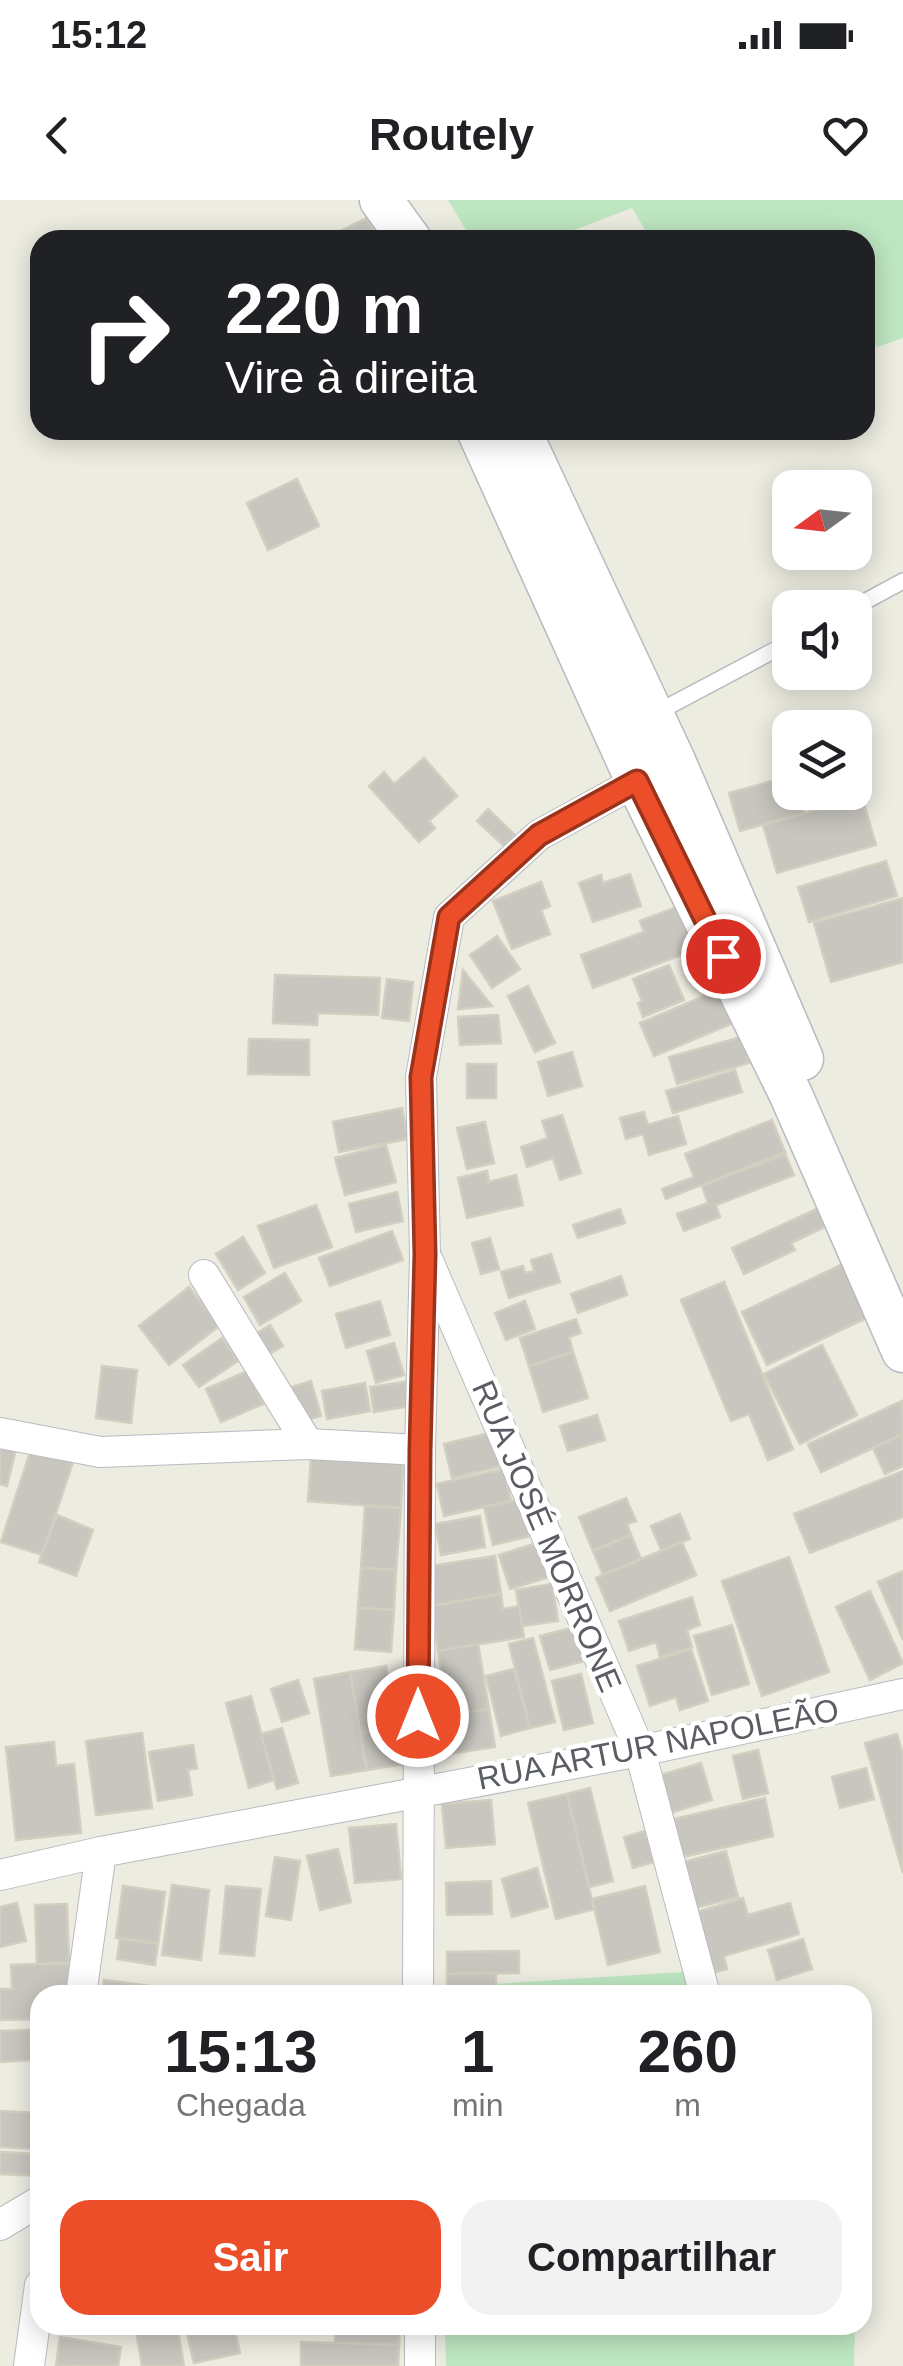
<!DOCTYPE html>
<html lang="pt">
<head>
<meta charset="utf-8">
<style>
  :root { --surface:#fff; --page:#f2f2f2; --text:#202124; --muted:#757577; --accent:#eb4e29 }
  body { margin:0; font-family:Arial,sans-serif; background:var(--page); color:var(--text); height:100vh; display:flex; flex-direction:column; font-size:38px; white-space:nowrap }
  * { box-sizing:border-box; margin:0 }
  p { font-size:32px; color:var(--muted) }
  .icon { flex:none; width:55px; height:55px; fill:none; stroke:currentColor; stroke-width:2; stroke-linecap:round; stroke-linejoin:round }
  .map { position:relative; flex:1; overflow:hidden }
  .panel { position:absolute; left:30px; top:1785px; width:842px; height:350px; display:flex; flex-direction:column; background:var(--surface); border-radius:30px; box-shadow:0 5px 25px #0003 }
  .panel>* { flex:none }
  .banner { position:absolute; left:30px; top:30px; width:845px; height:210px; border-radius:30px; box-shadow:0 5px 25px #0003; background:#202124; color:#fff; overflow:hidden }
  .needle { width:65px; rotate:255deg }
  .buttons { position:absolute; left:772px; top:270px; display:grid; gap:20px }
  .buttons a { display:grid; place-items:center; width:100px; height:100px; border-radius:20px; background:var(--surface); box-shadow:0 5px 25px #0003; font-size:50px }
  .pin { position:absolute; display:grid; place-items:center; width:85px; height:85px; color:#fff; margin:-42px; border:5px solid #fff; border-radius:50%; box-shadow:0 2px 10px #0007 }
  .me { position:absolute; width:110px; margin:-55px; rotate:0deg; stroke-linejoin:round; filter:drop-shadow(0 0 8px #0008) }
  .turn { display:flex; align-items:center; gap:35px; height:210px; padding:0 30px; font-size:45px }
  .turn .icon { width:130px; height:130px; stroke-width:2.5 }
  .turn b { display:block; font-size:70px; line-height:85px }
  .eta { display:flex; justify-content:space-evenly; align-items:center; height:170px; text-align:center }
  .eta b { font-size:60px; font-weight:800; line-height:70px }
  .action { display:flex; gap:20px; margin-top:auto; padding:20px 30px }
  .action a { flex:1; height:115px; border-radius:30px; background:var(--accent); color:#fff; font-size:40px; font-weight:800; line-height:115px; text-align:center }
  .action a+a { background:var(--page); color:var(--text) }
  .status { display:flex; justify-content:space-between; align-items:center; height:70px; padding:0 50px; background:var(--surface); direction:ltr }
  .status svg { height:28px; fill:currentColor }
  header { display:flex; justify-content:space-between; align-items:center; height:130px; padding:0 30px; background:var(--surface); font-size:45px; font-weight:800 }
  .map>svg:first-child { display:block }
  .green { fill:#bde6c1 }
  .building { fill:#c8c6bf; stroke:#d2cec0; stroke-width:2.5 }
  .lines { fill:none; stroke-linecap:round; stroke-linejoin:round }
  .service-casing { stroke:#b9bbc1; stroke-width:18 }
  .minor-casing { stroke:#b9bbc1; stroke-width:32 }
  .secondary-casing { stroke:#b7bac0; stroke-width:45 }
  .service { stroke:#fff; stroke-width:15 }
  .minor { stroke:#fff; stroke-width:30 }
  .secondary { stroke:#fff; stroke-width:42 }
  .route-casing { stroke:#99331b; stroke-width:25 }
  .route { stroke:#eb4e29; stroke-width:18 }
  .labels { text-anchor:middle; stroke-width:9; stroke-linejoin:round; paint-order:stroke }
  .street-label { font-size:32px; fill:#5a5d63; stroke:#fff }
</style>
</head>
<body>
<div class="status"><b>15:12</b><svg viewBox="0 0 49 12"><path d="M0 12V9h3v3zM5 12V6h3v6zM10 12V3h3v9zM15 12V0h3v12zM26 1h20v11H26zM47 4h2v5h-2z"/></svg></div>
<header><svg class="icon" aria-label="back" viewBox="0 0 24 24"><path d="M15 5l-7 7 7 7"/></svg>Routely<svg class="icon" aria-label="heart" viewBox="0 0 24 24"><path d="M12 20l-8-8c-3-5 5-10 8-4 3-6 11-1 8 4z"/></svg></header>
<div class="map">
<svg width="903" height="2166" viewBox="0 0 903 2166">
  <rect width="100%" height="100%" fill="#edece1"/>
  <!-- green -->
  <g class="green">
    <path d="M448,0H903V138L877,147L865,123V40H651L632,8L548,40H472Z"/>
    <path d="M684,1772L691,1795H495L493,1784Z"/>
    <path d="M445,2125H855L854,2166H446Z"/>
  </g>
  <!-- building -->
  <g class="building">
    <path d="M367,18L378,40H322Z"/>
    <path d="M297,279L319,326L268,350L247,303Z"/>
    <path d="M424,558L457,596L429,621L435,628L419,642L369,586L384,572L394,584Z"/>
    <path d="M790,576V592H798L804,613L740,631L729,593Z"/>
    <path d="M862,597L876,645L777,673L763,625Z"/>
    <path d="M488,609L515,635L504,646L477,621Z"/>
    <path d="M886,661L897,696L809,722L798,687Z"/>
    <path d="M630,674L641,706L593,722L579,683L601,675L603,683Z"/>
    <path d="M541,682L550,706L541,710L550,734L512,749L493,701Z"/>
    <path d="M903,698V762L831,782L814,723Z"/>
    <path d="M687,703L703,747L593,788L581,755L644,732L640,721Z"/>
    <path d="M497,736L520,769L492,788L470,755Z"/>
    <path d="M669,765L684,800L643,817L638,803L642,801L633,779Z"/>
    <path d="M463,770L492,806L458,809Z"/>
    <path d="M275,775L380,778L378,815L318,813L317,825L273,823Z"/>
    <path d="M387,779L413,782L409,821L382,818Z"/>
    <path d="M528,786L555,843L535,852L508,796Z"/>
    <path d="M724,788L738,821L654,856L640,823Z"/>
    <path d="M498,815L501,843L460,845L458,817Z"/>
    <path d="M741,837L749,863L677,884L669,857Z"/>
    <path d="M249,839L309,840V875L248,874Z"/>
    <path d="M572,852L582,886L548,896L538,862Z"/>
    <rect x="467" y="864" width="29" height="34"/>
    <path d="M735,870L742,892L673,913L666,891Z"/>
    <path d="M402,908L408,939L339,952L333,922Z"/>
    <path d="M644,912L648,925L678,916L686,944L649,955L643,934L626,939L620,918Z"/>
    <path d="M562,915L581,973L560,980L553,958L527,967L521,947L548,938L542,921Z"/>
    <path d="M772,920L785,952L666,999L662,989L694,977L685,954Z"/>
    <path d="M485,922L494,963L467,969L457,928Z"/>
    <path d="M386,945L396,982L345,995L335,958Z"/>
    <path d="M785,954L794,975L716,1005L720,1017L684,1031L677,1014L708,1003L702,986Z"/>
    <path d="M487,971L489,982L516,975L523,1005L467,1018L458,978Z"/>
    <path d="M397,992L403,1021L356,1032L349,1004Z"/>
    <path d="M316,1005L332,1047L274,1068L258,1026Z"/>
    <path d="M819,1008L827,1026L791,1043L795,1050L744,1074L732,1048Z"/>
    <path d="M620,1009L625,1023L578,1038L573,1025Z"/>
    <path d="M392,1031L403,1060L330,1086L319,1058Z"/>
    <path d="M243,1037L265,1073L238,1090L216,1054Z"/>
    <path d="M490,1038L499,1069L481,1074L472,1043Z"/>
    <path d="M551,1054L560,1082L509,1098L501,1072L523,1066L525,1073L534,1071L531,1060Z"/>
    <path d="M845,1063L871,1116L767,1165L742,1112Z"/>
    <path d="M285,1073L301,1101L260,1125L244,1097Z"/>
    <path d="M621,1076L627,1095L578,1113L571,1094Z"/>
    <path d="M724,1082L793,1249L768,1260L749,1214L731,1221L681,1100Z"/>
    <path d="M189,1087L219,1126L169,1165L139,1126Z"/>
    <path d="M380,1101L390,1135L346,1148L336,1114Z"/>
    <path d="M525,1101L535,1129L506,1140L495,1113Z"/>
    <path d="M576,1119L581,1133L569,1137L573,1152L529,1166L520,1138Z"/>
    <path d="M270,1125L283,1146L266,1156L254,1135Z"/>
    <path d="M222,1138L238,1161L199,1187L183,1165Z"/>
    <path d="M394,1143L404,1175L376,1183L367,1151Z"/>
    <path d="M822,1145L857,1215L800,1244L764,1174Z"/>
    <path d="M573,1152L588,1198L543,1212L529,1166Z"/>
    <path d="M102,1166L137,1170L131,1223L96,1218Z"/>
    <path d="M248,1171L263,1204L221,1222L206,1189Z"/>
    <path d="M311,1181L321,1216L301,1222L291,1187Z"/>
    <path d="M405,1182L410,1206L374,1212L370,1187Z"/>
    <path d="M365,1183L370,1211L327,1219L322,1191Z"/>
    <path d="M902,1201L903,1234L821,1272L808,1244Z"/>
    <path d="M597,1215L605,1240L568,1251L560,1226Z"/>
    <path d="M498,1231L506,1265L452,1278L444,1244Z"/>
    <path d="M903,1234V1266L885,1274L873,1248Z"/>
    <path d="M0,1245L16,1249L7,1286L0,1284Z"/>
    <path d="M31,1249L73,1262L42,1355L1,1342Z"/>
    <path d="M311,1256L403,1263L401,1308L308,1301Z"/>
    <path d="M504,1269L511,1301L444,1316L437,1284Z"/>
    <path d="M903,1271V1317L810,1353L794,1314Z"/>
    <path d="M626,1298L636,1321L627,1324L631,1335L593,1351L579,1317Z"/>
    <path d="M521,1299L530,1336L493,1345L484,1307Z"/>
    <path d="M365,1306L401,1308L396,1370L361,1368Z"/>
    <path d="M680,1314L690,1339L661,1350L651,1326Z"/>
    <path d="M57,1315L93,1330L76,1376L39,1362Z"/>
    <path d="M480,1316L485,1347L441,1355L435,1324Z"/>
    <path d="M631,1335L641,1359L603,1375L593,1351Z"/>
    <path d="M543,1341L553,1376L510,1389L499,1355Z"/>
    <path d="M682,1342L696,1375L610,1411L596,1378Z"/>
    <path d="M495,1356L501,1394L431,1406L425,1367Z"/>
    <path d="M789,1357L829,1472L762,1496L722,1381Z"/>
    <path d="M361,1368L396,1370L394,1410L358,1408Z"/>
    <path d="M903,1371V1440L878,1382Z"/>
    <path d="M552,1384L558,1421L522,1426L516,1390Z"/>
    <path d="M870,1391L903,1463L870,1480L836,1407Z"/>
    <path d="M501,1394L503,1409L519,1406L524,1437L438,1451L431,1406Z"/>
    <path d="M692,1397L700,1425L687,1430L692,1447L660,1457L656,1442L629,1451L619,1421Z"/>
    <path d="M358,1408L394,1410L391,1452L355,1449Z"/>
    <path d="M583,1425L592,1459L550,1470L540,1436Z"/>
    <path d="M732,1425L749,1484L712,1495L694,1436Z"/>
    <path d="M533,1438L555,1522L530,1528L509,1444Z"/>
    <path d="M478,1444L489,1509L448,1515L438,1451Z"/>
    <path d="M691,1449L708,1501L680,1510L676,1497L650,1506L637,1466Z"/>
    <path d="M386,1466L397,1527L360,1533L350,1472Z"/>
    <path d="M514,1469L530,1528L501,1536L486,1476Z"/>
    <path d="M350,1472L367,1570L331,1576L314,1479Z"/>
    <path d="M581,1474L593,1523L564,1530L552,1481Z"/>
    <path d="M298,1480L309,1513L282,1522L271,1489Z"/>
    <path d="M251,1496L274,1580L249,1588L226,1503Z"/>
    <path d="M489,1509L495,1547L454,1553L448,1515Z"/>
    <path d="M397,1527L404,1564L367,1570L360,1533Z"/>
    <path d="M282,1528L298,1583L277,1589L261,1534Z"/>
    <path d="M142,1533L152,1608L96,1615L86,1541Z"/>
    <path d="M897,1534L903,1554V1673L865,1543Z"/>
    <path d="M54,1542L56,1566L74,1564L81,1633L16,1640L6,1547Z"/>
    <path d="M193,1545L197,1568L188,1570L192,1595L158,1601L149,1552Z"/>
    <path d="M758,1550L768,1593L743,1599L733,1556Z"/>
    <path d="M701,1563L712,1600L667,1614L657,1576Z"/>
    <path d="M866,1568L874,1599L840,1608L832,1577Z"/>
    <path d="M590,1588L613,1681L589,1687L567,1594Z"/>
    <path d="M567,1594L594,1709L556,1719L528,1603Z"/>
    <path d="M765,1598L773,1636L683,1657L674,1619Z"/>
    <path d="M491,1600L495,1644L446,1648L442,1604Z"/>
    <path d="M396,1624L401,1679L355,1683L349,1628Z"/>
    <path d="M645,1631L654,1662L633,1668L624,1637Z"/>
    <path d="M338,1649L351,1702L320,1710L307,1656Z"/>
    <path d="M726,1651L738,1697L695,1708L684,1662Z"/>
    <path d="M275,1657L300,1661L291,1720L266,1716Z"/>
    <path d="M537,1668L548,1707L512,1717L502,1679Z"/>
    <path d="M491,1681L492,1714L447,1715L446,1683Z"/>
    <path d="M172,1685L209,1690L201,1760L162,1755Z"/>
    <path d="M123,1686L165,1692L158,1744L116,1738Z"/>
    <path d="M226,1686L261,1689L254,1756L220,1753Z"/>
    <path d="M645,1686L660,1752L608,1765L592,1699Z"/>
    <path d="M743,1698L748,1715L790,1703L799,1734L724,1756L727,1769L702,1776L694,1713Z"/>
    <path d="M17,1703L26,1741L0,1747V1707Z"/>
    <path d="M67,1704L69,1763L37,1764L35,1705Z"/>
    <path d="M120,1738L158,1744L155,1765L117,1759Z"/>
    <path d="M803,1739L812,1769L777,1780L768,1750Z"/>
    <path d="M519,1751V1773L447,1774V1752Z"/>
    <path d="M69,1763L70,1795H40V1819L0,1820V1789H12L11,1765Z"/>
    <path d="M496,1773V1795H447V1774Z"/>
    <path d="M104,1780L150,1786L149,1795H102Z"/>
    <path d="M30,1830L32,1860L0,1862V1831Z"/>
    <path d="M0,1911L38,1913L37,1949L0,1947Z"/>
    <path d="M0,1952L40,1954V1976L0,1974Z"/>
    <path d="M135,2125H177L184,2166H142Z"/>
    <path d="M185,2125H234L240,2153L194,2163Z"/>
    <path d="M335,2125H400L399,2145L335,2143Z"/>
    <path d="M60,2137L121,2147L118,2166H56Z"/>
    <path d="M301,2142L399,2145L398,2166H301Z"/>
  </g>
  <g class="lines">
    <defs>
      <g id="service">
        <path d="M853,408L903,381"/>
        <path d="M656,513L790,442"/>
      </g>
      <g id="minor">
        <path d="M428,1061L640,1551L705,1795"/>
        <path d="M204,1075L308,1244"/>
        <path d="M0,1233L100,1252L308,1244L420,1250"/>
        <path d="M0,1675L101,1652L640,1551L903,1494"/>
        <path d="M81,1795L101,1652"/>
        <path d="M418,1795L420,1250L425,1054L421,877L449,717L539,635L654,572"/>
        <path d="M0,2025L40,2001"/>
        <path d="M420,2125V2166"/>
        <path d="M29,2166L40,2085"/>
      </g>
      <g id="secondary">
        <path d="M381,0L410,40"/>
        <path d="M478,230L637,581L791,895L903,1151"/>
        <path d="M519,230L674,561L802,859"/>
      </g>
    </defs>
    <!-- service casing -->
    <use href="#service" class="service-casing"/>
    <!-- minor casing -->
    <use href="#minor" class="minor-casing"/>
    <!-- secondary casing -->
    <use href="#secondary" class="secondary-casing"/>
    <!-- service -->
    <use href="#service" class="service"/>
    <!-- minor -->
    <use href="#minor" class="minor"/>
    <!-- secondary -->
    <use href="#secondary" class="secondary"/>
  </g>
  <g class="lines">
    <defs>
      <path id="route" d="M418,1516L420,1250L425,1054L421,877L449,717L539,635L637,581L723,756"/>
    </defs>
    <!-- route casing -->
    <use href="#route" class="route-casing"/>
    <!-- route -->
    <use href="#route" class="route"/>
  </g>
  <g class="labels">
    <!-- street labels -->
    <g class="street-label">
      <text transform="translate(547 1336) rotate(67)" y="11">RUA JOSÉ MORRONE</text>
      <text transform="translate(658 1544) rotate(-11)" y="11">RUA ARTUR NAPOLEÃO</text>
    </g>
  </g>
</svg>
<div class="buttons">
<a><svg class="needle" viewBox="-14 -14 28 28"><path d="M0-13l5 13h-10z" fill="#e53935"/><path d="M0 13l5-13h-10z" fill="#757577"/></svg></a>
<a><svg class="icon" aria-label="sound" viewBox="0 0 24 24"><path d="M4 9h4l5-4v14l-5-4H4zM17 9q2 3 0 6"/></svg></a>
<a><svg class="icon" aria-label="layers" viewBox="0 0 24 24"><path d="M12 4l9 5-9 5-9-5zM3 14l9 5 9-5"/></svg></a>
</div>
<div class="pin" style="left:723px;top:756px;background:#d93025"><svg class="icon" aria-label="arrive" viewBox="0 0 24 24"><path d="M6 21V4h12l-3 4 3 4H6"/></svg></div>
<svg class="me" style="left:418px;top:1516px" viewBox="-20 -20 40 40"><circle r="17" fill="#eb4e29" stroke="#fff" stroke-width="3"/><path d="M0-11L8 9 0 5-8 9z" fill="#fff"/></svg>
<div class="banner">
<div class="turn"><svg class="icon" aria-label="right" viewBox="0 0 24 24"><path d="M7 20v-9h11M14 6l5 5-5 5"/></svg><div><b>220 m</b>Vire à direita</div></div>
</div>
<section class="panel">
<div class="eta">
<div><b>15:13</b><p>Chegada</p></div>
<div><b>1</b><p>min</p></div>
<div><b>260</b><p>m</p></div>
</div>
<div class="action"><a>Sair</a><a>Compartilhar</a></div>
</section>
</div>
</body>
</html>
